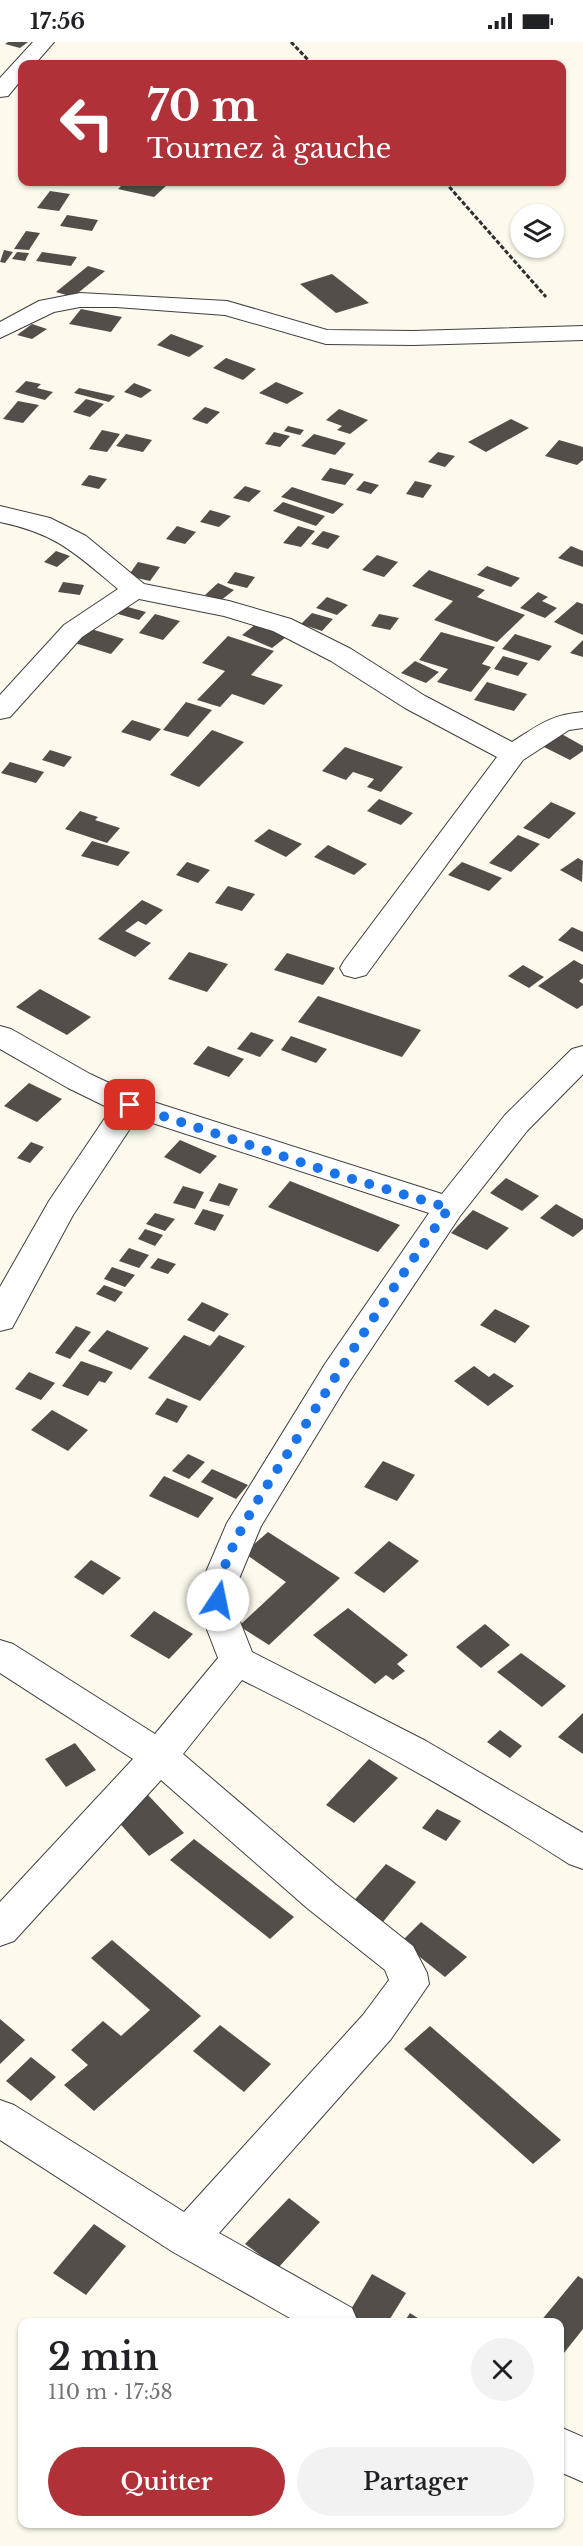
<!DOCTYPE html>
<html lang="fr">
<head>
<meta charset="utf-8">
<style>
  :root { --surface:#fff; --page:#f2f2f2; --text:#202124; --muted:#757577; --accent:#b03138 }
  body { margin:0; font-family:"Libre Baskerville",serif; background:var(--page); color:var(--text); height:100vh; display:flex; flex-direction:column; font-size:22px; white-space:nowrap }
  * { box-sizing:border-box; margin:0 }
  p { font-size:20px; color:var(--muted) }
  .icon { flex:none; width:33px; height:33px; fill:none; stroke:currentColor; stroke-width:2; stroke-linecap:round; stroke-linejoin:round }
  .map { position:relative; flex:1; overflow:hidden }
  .details { position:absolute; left:18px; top:2276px; width:546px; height:210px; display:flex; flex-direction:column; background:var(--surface); border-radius:12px; box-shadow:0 2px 4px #0004 }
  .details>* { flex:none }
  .banner { position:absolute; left:18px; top:18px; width:548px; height:126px; border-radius:12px; box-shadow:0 2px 4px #0004; background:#b03138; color:#fff; overflow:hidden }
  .fabs { position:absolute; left:510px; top:162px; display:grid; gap:12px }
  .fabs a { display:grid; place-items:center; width:54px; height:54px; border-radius:50%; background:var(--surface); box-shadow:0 2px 4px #0004; font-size:30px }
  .pin { position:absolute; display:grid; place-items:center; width:51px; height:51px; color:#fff; margin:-26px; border-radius:12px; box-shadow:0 3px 9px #0006 }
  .me { position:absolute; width:66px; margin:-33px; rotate:11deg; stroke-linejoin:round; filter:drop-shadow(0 0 4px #0008) }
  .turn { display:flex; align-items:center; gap:21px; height:126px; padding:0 30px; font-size:27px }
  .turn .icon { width:78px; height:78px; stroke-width:2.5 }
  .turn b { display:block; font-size:42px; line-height:51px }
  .round { display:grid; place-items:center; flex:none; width:63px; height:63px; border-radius:32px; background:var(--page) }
  .headline { display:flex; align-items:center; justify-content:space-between; height:102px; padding:0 30px }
  h1 { font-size:36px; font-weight:600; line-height:45px }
  .cta { display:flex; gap:12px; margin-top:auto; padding:12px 30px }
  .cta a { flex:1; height:69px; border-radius:36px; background:var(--accent); color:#fff; font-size:24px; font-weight:600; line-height:69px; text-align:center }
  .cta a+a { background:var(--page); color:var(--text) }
  .status { display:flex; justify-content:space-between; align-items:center; height:42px; padding:0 30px; background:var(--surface); direction:ltr }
  .status svg { height:16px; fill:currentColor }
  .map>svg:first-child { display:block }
  .building { fill:#544e4a }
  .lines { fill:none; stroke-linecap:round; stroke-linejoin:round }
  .minor-casing { stroke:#3f3f3f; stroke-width:2 }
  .path { stroke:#2e2e2e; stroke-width:3; stroke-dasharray:4.5 2; stroke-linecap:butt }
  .minor { fill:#fff; fill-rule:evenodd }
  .route { stroke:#1a73e8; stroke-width:10; stroke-dasharray:0 18 }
</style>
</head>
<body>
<div class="status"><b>17:56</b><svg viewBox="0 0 49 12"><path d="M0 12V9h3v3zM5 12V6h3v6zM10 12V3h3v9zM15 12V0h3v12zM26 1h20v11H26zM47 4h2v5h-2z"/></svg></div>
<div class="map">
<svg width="583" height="2504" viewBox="0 0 583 2504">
  <rect width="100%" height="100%" fill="#fdfaed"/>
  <!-- building -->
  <g class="building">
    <path d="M8,0H28L20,6L5,2Z"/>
    <path d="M125,140H155L167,143L154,155L118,147Z"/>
    <path d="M50,149L70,152L59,169L37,166Z"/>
    <path d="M67,173L98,178L92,189L60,184Z"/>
    <path d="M26,189L40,191L29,208L14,207Z"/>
    <path d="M4,208L13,210L5,221L0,220Z"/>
    <path d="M17,210L29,211L25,219L12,217Z"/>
    <path d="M42,210L77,215L71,224L36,219Z"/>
    <path d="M88,224L105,229L73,255L56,250Z"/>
    <path d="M332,232L369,261L336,271L300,242Z"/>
    <path d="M81,267L122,275L111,290L69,282Z"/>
    <path d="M32,282L47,287L32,297L17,293Z"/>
    <path d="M171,292L204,304L189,315L157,303Z"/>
    <path d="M226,316L256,327L243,338L213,326Z"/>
    <path d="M26,339L41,342L37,346L53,350L45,358L15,350Z"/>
    <path d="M276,340L304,351L287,362L259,351Z"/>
    <path d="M134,341L152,348L141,356L124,350Z"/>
    <path d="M79,346L115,354L109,360L74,351Z"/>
    <path d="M86,357L104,362L90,375L73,370Z"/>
    <path d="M18,359L39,363L23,381L3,377Z"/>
    <path d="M205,365L220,370L207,382L192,377Z"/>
    <path d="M339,367L368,378L350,392L337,388L342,384L326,378Z"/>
    <path d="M511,377L529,386L486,410L468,400Z"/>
    <path d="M288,384L304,388L300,393L284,389Z"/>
    <path d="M102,388L120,392L107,410L89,407Z"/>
    <path d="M274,390L290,394L280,405L265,402Z"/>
    <path d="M126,392L152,398L143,410L116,404Z"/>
    <path d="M314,392L346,401L335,413L301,404Z"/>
    <path d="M559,398L583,405V418L577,423L545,414Z"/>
    <path d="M438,410L455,414L445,425L428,420Z"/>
    <path d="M330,426L354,432L345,443L321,438Z"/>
    <path d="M89,433L107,437L99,447L81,443Z"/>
    <path d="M364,439L379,443L371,452L356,448Z"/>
    <path d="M415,439L432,443L423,456L406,452Z"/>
    <path d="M245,444L261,449L249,460L233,456Z"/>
    <path d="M292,445L344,462L333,472L281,455Z"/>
    <path d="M283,460L325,474L316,484L273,469Z"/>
    <path d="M210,468L231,474L219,485L200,480Z"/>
    <path d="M177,484L196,490L185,502L166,497Z"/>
    <path d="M298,484L315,489L301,505L283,501Z"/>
    <path d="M323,489L340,494L328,507L311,502Z"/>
    <path d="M571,504L583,509V525L558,516Z"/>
    <path d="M56,509L70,514L57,525L44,520Z"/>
    <path d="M377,513L398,520L384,535L362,528Z"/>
    <path d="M138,520L160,525L150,539L128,534Z"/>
    <path d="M487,524L520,536L511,545L477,533Z"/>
    <path d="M429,528L485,548L477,555L525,573L497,600L434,578L453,559L412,544Z"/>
    <path d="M235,530L255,535L247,546L227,541Z"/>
    <path d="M63,540L84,543L80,553L58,550Z"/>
    <path d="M218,541L234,548L220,559L205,553Z"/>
    <path d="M538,550L548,555L542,559L557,566L545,576L520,566Z"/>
    <path d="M327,555L348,563L337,573L316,566Z"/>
    <path d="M577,560L583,562V593L554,580Z"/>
    <path d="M117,562L146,570L139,578L111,570Z"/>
    <path d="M312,571L333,577L322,589L301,582Z"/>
    <path d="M155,572L180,579L163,598L139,591Z"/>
    <path d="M379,572L399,576L390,588L371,584Z"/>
    <path d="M260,579L290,592L272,606L242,593Z"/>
    <path d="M81,584L124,597L111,612L68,599Z"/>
    <path d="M441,590L495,605L482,622L491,625L471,650L437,640L448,627L419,618Z"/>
    <path d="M515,592L552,604L539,619L502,607Z"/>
    <path d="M228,594L274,609L251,633L283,643L264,663L232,652L220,665L197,658L225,629L202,621Z"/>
    <path d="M583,598V615L570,611Z"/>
    <path d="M503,614L528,621L518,634L494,627Z"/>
    <path d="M415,619L439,630L426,641L401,631Z"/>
    <path d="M487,640L527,652L514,669L474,658Z"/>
    <path d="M186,660L212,668L188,695L163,688Z"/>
    <path d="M132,678L161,687L150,699L121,690Z"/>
    <path d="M212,688L244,700L199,745L170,733Z"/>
    <path d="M558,690L583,704V709L570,718L540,703Z"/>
    <path d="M345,705L403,725L381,750L367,745L374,737L353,730L346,738L322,729Z"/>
    <path d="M50,708L72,715L64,725L42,718Z"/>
    <path d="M10,720L44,730L36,741L1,731Z"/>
    <path d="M379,757L413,771L401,783L367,769Z"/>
    <path d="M551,760L576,771L549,797L523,786Z"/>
    <path d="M80,769L98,775L95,778L120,786L107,801L65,787Z"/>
    <path d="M269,787L302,802L286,815L254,799Z"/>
    <path d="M518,793L540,802L511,830L489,821Z"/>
    <path d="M92,799L130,810L118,824L81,814Z"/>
    <path d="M328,803L367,822L354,833L314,815Z"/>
    <path d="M578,816L583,819L582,840L560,828Z"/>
    <path d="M187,820L210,828L198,841L176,833Z"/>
    <path d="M462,820L502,836L489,849L448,833Z"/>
    <path d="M228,844L255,852L242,869L215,861Z"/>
    <path d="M142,858L163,868L146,883L138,879L125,889L151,901L135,915L98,897Z"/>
    <path d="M572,885L583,890V910L558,898Z"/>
    <path d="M189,910L228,922L207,950L168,937Z"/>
    <path d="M287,911L335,926L323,943L274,928Z"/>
    <path d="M574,918L583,923V936L579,939L583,942V963L577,967L538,944Z"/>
    <path d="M523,923L544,935L529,946L508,934Z"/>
    <path d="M40,947L91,975L67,993L16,965Z"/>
    <path d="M318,954L421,988L402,1015L298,980Z"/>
    <path d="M251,990L274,998L260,1015L237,1007Z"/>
    <path d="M291,994L327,1007L316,1021L281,1008Z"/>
    <path d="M208,1004L244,1017L229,1035L193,1022Z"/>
    <path d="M29,1041L62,1057L37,1080L4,1064Z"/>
    <path d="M180,1098L217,1114L200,1132L164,1115Z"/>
    <path d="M31,1100L44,1105L30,1121L17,1116Z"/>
    <path d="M506,1136L539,1154L522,1169L490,1151Z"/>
    <path d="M290,1139L400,1183L378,1210L268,1165Z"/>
    <path d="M219,1141L238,1147L229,1164L209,1159Z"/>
    <path d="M183,1144L204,1150L195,1167L173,1161Z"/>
    <path d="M556,1162L583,1177V1187L573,1195L540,1176Z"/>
    <path d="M203,1167L224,1173L215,1189L194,1182Z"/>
    <path d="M473,1168L509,1186L487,1208L451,1191Z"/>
    <path d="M155,1171L175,1177L165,1189L146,1182Z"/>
    <path d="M145,1187L163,1193L155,1204L138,1197Z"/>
    <path d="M129,1206L149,1213L139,1226L119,1219Z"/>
    <path d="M158,1216L176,1222L168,1232L150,1226Z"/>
    <path d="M112,1225L135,1233L125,1245L104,1237Z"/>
    <path d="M104,1243L123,1250L115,1260L96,1252Z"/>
    <path d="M202,1260L229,1272L214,1290L187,1278Z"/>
    <path d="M495,1267L530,1284L515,1301L480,1283Z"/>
    <path d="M76,1284L91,1290L70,1317L55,1311Z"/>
    <path d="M107,1288L149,1306L131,1328L88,1309Z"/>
    <path d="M184,1293L210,1304L219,1293L245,1304L200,1359L148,1336Z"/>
    <path d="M81,1319L113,1330L105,1341L99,1339L88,1354L62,1344Z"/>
    <path d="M474,1324L489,1335L494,1331L514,1344L488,1364L454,1339Z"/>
    <path d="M29,1330L55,1341L41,1358L15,1347Z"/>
    <path d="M167,1356L188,1364L177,1381L155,1372Z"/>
    <path d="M52,1368L88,1388L68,1409L31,1388Z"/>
    <path d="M188,1412L205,1420L189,1437L172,1429Z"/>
    <path d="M383,1419L415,1433L397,1459L364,1445Z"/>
    <path d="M212,1427L248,1443L236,1457L201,1440Z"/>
    <path d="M164,1434L214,1456L198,1476L149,1454Z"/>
    <path d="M268,1490L340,1536L269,1603L239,1584L286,1540L244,1511Z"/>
    <path d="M389,1499L419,1519L384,1551L354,1531Z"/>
    <path d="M91,1518L121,1536L103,1553L74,1535Z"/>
    <path d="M348,1566L408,1613L397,1622L405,1629L393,1638L386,1633L375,1642L313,1593Z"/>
    <path d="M154,1569L193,1592L169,1617L130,1594Z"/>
    <path d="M485,1582L510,1603L481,1626L456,1605Z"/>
    <path d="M521,1611L566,1644L542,1665L497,1630Z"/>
    <path d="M583,1671V1712L558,1695Z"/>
    <path d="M500,1688L522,1704L510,1716L487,1700Z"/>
    <path d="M75,1701L96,1728L66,1745L45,1717Z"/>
    <path d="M369,1717L398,1736L354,1781L326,1763Z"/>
    <path d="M148,1753L184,1791L149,1814L114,1775Z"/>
    <path d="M437,1767L461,1779L446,1799L422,1786Z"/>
    <path d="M194,1797L294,1875L270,1897L170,1818Z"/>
    <path d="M386,1822L416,1840L382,1881L351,1862Z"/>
    <path d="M421,1880L467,1915L445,1935L401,1900Z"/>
    <path d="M112,1898L201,1974L94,2069L64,2043L88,2023L71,2008L103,1979L121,1994L150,1968L91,1916Z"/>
    <path d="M0,1977L25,1998L0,2022Z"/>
    <path d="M220,1983L271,2022L244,2050L193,2009Z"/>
    <path d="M430,1984L561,2098L533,2122L404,2007Z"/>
    <path d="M31,2015L56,2035L31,2059L6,2039Z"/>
    <path d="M289,2156L320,2180L278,2226L245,2202Z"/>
    <path d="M94,2182L126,2204L86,2253L53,2231Z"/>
    <path d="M372,2232L406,2251L388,2280L344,2279Z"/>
    <path d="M578,2234L583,2237V2287L560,2316V2280H540Z"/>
    <path d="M410,2271L424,2280H404Z"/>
  </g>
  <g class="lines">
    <defs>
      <g id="minor">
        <path d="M33,0H54L35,22H22V37L8,54L0,55V36Z"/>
        <path d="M80,251L227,259L327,288L413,289L583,284V298L413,303L326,302L225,273L116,265H80L54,270L0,296V280L39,259Z"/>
        <path d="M0,464L50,476L86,494L144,542L229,559L291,577L351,607L425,654L512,700C539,683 550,673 583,670V686L569,688L523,718L366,933L355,936L344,933L340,926L344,919L497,715L405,666L331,619L273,589L224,574L139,557L82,595L10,675L0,677V653L64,583L118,547C75,511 57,492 0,480Z"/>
        <path d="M0,984L11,987L90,1032L141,1056L442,1152L505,1073L572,1007L583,1004V1032L527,1089L460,1174L349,1340L261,1484L236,1544L237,1572L252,1610L426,1699L583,1791V1827L569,1822C464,1754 355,1694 242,1638L183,1712L335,1842L413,1904L427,1931L429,1942L391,1997L219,2191L352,2266L358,2280H297L173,2210L0,2098V2058L14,2063L184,2170L363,1973L389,1938L385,1928L307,1866L161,1738L14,1899L0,1904V1860L133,1717L0,1631V1598L13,1602L155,1692L218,1616L201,1572L200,1544L227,1481L325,1322L429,1171L137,1076L73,1173L12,1286L0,1289V1245L49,1159L111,1067L68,1046L0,1007Z"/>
        <path d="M560,2385L583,2395V2440L560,2430Z"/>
      </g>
    </defs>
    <!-- minor casing -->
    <use href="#minor" class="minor-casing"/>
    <!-- path -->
    <g class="path">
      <path d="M291,0L312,22"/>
      <path d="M445,140L546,255"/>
    </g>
    <!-- minor -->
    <use href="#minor" class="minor"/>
  </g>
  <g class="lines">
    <!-- route -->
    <path class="route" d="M130,1063L339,1133L449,1166C394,1243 342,1323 293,1403C269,1441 217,1515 218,1558"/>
  </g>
</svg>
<div class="fabs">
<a><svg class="icon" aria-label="layers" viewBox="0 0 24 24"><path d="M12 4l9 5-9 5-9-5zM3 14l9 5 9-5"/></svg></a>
</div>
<div class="pin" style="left:130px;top:1063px;background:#d93025"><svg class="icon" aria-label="arrive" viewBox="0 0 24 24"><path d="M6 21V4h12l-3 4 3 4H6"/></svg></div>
<svg class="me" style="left:218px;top:1558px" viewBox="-20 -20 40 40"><circle r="19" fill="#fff"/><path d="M0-13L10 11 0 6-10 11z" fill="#1a73e8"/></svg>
<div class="banner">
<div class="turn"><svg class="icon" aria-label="left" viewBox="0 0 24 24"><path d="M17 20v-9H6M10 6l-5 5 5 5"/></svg><div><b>70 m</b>Tournez à gauche</div></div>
</div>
<section class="details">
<div class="headline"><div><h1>2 min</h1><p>110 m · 17:58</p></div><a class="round"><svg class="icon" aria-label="close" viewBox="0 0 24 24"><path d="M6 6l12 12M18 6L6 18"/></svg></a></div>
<div class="cta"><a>Quitter</a><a>Partager</a></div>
</section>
</div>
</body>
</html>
